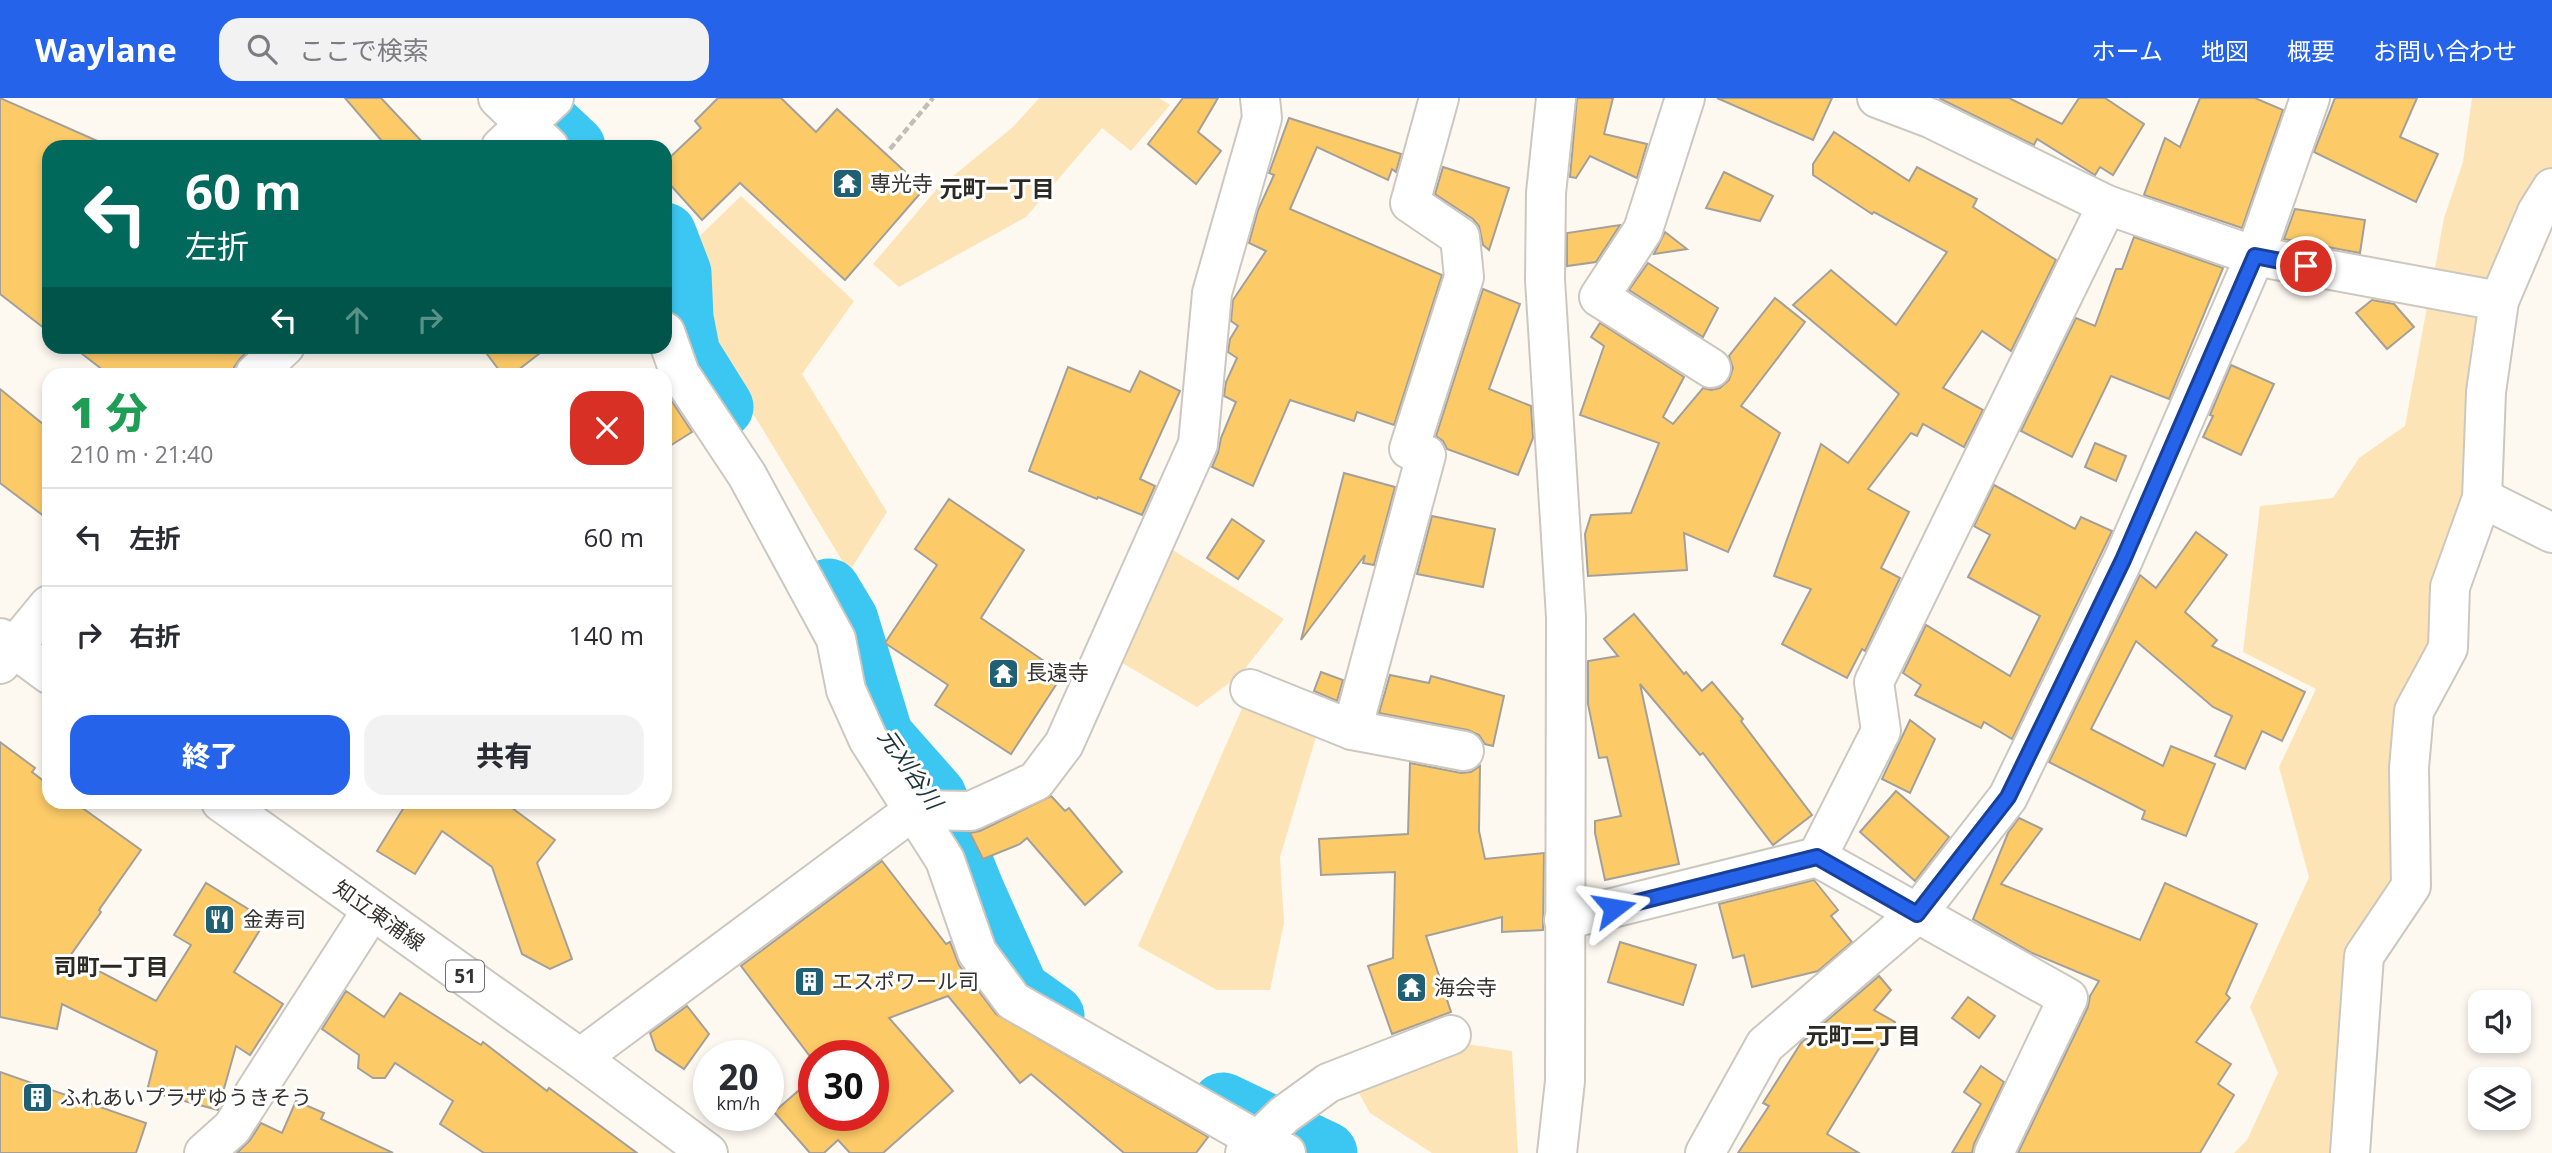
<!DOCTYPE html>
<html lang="ja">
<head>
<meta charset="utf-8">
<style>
  :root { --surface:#fff; --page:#f2f2f3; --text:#2b2b33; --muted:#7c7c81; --line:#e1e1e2; --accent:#2563eb }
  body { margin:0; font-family:"Open Sans","Noto Sans JP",sans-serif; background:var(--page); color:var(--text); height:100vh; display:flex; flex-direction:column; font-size:26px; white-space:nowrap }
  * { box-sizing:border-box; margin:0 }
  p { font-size:23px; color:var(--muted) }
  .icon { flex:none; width:38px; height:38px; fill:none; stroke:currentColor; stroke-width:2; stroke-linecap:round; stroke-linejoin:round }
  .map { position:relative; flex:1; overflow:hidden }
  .side { position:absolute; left:42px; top:270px; width:630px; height:441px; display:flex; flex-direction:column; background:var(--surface); border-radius:21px; box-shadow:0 4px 10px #0003 }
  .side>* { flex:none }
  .top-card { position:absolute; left:42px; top:42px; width:630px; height:214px; border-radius:21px; box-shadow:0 4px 10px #0003; background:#00695c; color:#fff; overflow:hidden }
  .buttons { position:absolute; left:2468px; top:892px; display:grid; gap:14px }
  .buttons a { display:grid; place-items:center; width:63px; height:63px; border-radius:14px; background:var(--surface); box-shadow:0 4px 10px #0003; font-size:35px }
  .speed { position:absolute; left:693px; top:942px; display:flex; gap:14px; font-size:35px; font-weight:700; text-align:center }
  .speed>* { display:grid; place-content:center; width:91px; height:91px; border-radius:50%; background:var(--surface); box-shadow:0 4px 10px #0003; line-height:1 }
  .speed small { font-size:18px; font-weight:400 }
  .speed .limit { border:10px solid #d22; background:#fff; color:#111 }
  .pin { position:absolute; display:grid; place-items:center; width:60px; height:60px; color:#fff; margin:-30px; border:4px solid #fff; border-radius:50%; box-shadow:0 2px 7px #0007 }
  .me { position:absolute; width:77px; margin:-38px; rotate:76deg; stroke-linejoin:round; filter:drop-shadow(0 0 5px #0008) }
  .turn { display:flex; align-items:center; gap:24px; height:147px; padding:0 28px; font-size:32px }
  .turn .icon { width:91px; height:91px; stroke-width:2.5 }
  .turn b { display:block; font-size:49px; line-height:60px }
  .lanes { display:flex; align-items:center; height:66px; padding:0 28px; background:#0003; justify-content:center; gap:35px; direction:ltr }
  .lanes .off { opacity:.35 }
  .round { display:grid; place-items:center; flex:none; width:74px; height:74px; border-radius:21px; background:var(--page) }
  .summary { display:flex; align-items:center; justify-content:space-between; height:119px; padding:0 28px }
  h1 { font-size:42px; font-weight:800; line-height:52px; color:#1e9e55 }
  .primary-button { display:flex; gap:14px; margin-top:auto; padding:14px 28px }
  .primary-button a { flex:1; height:80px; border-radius:21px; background:var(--accent); color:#fff; font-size:28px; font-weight:800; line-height:80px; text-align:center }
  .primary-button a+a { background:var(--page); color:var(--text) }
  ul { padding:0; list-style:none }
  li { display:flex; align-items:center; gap:21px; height:98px; padding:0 28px; border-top:2px solid var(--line) }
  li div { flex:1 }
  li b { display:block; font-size:26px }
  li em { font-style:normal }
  header { display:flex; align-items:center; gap:42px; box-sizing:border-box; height:98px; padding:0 35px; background:var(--accent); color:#fff }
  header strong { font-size:33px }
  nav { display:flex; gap:38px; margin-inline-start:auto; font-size:24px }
  .search { width:490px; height:63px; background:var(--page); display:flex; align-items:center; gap:18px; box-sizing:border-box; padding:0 24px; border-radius:21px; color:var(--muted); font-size:26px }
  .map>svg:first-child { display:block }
  .green { fill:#fce4b7 }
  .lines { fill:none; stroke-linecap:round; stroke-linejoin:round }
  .river { stroke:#3cc7f2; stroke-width:63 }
  .building { fill:#fccb68; stroke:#a4a099; stroke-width:2 }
  .minor-casing { stroke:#ccc8c0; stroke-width:42 }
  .major-casing { stroke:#ccc8c0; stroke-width:42 }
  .path { stroke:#c1beb7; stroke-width:4.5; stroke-dasharray:7 3.5; stroke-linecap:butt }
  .minor { stroke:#fff; stroke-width:38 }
  .major { stroke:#fff; stroke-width:38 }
  .route-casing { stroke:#184099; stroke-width:18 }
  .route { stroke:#2563eb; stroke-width:12 }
  .labels { text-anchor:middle; stroke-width:6; stroke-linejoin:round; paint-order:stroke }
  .shield { fill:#fff; stroke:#72706e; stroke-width:2 }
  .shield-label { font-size:19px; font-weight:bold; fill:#353330 }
  .poi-label { font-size:21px; fill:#353330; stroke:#fff; text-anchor:start }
  .street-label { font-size:21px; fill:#353330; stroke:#fff }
  .neighbourhood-label { font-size:23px; font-weight:bold; fill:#2c2923; stroke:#fff }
  .water-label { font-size:23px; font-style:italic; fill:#1d333b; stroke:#fff }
</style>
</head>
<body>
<header>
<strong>Waylane</strong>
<div class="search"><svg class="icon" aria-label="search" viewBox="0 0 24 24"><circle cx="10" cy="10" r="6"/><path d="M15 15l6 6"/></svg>ここで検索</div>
<nav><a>ホーム</a><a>地図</a><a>概要</a><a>お問い合わせ</a></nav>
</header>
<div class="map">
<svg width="2552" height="1055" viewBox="0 0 2552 1055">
  <rect width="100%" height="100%" fill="#fdf9f1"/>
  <!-- green -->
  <g class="green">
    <path d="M1039,0H1159L1170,7L1131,53L1102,30L1026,119L899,189L873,166L936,92L1013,29Z"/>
    <path d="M2472,0H2552V73L2494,193L2433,181L2444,120L2463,64Z"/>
    <path d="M741,98L854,203L802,276L887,414L849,474L716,254L681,156Z"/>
    <path d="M2428,203L2487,214L2473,399L2401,786L2352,855L2338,1055H2234L2247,1042L2278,975L2250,909L2309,779L2279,669L2316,591L2243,554L2260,408L2333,400L2359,360L2405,328Z"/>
    <path d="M1171,451L1284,521L1240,577L1197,609L1119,563Z"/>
    <path d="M1247,599L1319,629L1280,759L1284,825L1270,892H1217L1138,848Z"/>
    <path d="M1459,945L1512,953L1518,1055H1432L1370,1015L1355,988Z"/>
  </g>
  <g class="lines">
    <!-- river -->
    <g class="river">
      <path d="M522,0L574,49"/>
      <path d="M665,136L680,175L682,220L689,256L722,309"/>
      <path d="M829,492L847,522L882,638L935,698L974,795L1018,893L1053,918"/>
      <path d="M1223,1006L1326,1055"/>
    </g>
  </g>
  <!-- building -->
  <g class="building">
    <path d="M0,0L111,49H49V234L0,196Z"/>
    <path d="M345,0H381L427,49H387Z"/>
    <path d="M718,0H781L816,34L837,11L924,91L845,182L740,85L702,122L665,81V64L701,30L695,23Z"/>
    <path d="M1183,0H1218L1198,34L1221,53L1196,86L1148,46Z"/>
    <path d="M1577,0H1613L1604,36L1647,46L1637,80L1590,58L1576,80L1570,79Z"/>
    <path d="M1717,0H1832L1813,42Z"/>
    <path d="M1939,0H2009L2062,26L2079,0H2105L2144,26L2113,77L2100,69L2095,77L2037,41L2034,47Z"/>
    <path d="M2200,0H2255L2283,12L2242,130L2144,97L2165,40L2180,49Z"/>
    <path d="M2335,0H2417L2400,39L2438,56L2416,104L2314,54Z"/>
    <path d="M1289,20L1401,56L1396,74L1392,71L1388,82L1317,49L1290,111L1442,177L1394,327L1357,314L1354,323L1290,302L1253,388L1212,369L1218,355L1221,340L1236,304L1224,298L1226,284L1237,260L1228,254L1230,241L1238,228L1231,223L1233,202L1266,153L1249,145L1258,112L1274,77L1269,75Z"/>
    <path d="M1834,34L1909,83L1917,69L1977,101L1973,109L2056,162L2011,253L1982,233L1943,290L1983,312L1964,349L1923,326L1917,338L1911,335L1868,391L1909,414L1881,470L1900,480L1865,553L1862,551L1847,580L1782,546L1811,491L1774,478L1821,346L1848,365L1899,296L1793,207L1831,172L1896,227L1947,154L1874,114L1872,116L1813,77V66Z"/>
    <path d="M1443,69L1509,90L1489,152L1483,147L1479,128L1473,121L1435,96Z"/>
    <path d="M1724,74L1773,98L1760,123L1706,110Z"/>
    <path d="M2295,111L2365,122L2360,155L2284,141Z"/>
    <path d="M1620,127L1596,164L1567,168V135Z"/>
    <path d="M1665,134L1687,151L1654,156Z"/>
    <path d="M2134,139L2223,170L2169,301L2111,278L2072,359L2021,333L2076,220L2095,228L2116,171H2122Z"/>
    <path d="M1648,165L1718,210L1703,239L1629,192Z"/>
    <path d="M1483,191L1520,206L1489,291L1531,308L1533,340L1518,377L1447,351L1443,343L1436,338Z"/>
    <path d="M1775,200L1805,224L1741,308L1780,335L1728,454L1684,435L1687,472L1588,478L1585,436L1591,417L1631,415L1659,345L1580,317L1604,248L1591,239L1600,225L1684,279L1663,319L1673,326L1703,290L1711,292L1720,290L1729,282L1733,270L1729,258Z"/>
    <path d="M2372,202L2394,206L2414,229L2387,251L2356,215Z"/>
    <path d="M72,248H252L240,261L234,269V276H108Z"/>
    <path d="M481,248H549L513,276H502Z"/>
    <path d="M2231,267L2274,286L2241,357L2203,339L2213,318L2210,317Z"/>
    <path d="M1068,269L1130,294L1140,273L1180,293L1140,381L1155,388L1142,417L1098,399L1097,401L1029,373Z"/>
    <path d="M0,291L49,331V422L0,385Z"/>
    <path d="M665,293L692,334L665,351Z"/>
    <path d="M2095,345L2126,358L2116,383L2085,369Z"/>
    <path d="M1344,375L1395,389L1374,467L1363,465L1365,457L1301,542Z"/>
    <path d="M1994,387L2075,431L2081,419L2112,433L2012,641L1984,624L1981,630L1915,597L1921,587L1903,575L1926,527L2010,578L2040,518L1968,479L1990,437L1974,428Z"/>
    <path d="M949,401L1024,452L981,520L1063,576L1011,656L935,607L948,587L885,545L937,467L915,451Z"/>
    <path d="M1432,418L1495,431L1483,489L1417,476Z"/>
    <path d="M1232,421L1264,443L1238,481L1207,460Z"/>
    <path d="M2196,434L2227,457L2185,514L2217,542L2212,548L2305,594L2282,643L2262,633L2245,671L2215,658L2232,618L2213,609L2136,543L2091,631L2163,668L2171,648L2215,666L2186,738L2142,721L2145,713L2049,664L2140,477L2156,490Z"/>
    <path d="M1634,516L1684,576L1686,574L1702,593L1712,584L1743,621L1741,623L1812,717L1773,747L1703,655L1700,657L1640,586L1679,766L1605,782L1595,735V723L1621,718L1607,659L1599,660L1588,606V563L1618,558L1604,541Z"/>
    <path d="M1321,574L1343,582L1337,603L1314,593Z"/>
    <path d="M1390,577L1429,585L1431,578L1504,598L1493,648L1485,646L1479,637L1468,632L1379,615Z"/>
    <path d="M1910,622L1935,641L1910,695L1882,681Z"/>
    <path d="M0,644L35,670L32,674L49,687V704H74L141,752L99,812L101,814L70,858L156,903L191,847L174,837L206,785L266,822L234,874L283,906L250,957L236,948L218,1012L147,993L157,953L62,906L57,931L0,919Z"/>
    <path d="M1410,665L1461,675L1471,674L1480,668L1479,733L1485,761L1544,755L1543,832L1502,834V819L1426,838L1451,914L1392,936L1368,868L1393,860L1395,774L1321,777L1319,741L1408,736Z"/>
    <path d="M1896,693L1949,739L1915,783L1860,734Z"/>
    <path d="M1051,698L1065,713L1069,710L1122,774L1085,807L1027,740L1020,746L983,761L970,735L980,733Z"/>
    <path d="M402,704H504L555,742L537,765L572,861L550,871L522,856L492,769L442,733L415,776L377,753L406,706Z"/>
    <path d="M2019,720L2042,731L2001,786L2140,842L2165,785L2257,826L2226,896L2230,900L2196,944L2231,966L2218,986L2234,997L2200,1055H2018L2088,909L2090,898L2099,883L2032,855L1973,821L2008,735Z"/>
    <path d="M882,763L946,846L950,844L959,867L996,916L1208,1039L1196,1055H1124L1031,976L1020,985L948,898L889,920L953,993L883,1055H850L838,1042L824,1055H810L774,1014L814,979V1017H873V957H809L741,868Z"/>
    <path d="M1814,782L1838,812L1831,818L1852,844L1818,873L1752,889L1744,857L1733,860L1719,806Z"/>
    <path d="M1620,844L1696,867L1683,907L1608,884Z"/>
    <path d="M1879,878L1891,892L1874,912L1895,924L1827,1036L1859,1055H1738L1769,1008L1763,1005L1801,945Z"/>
    <path d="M346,893L384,919L400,895L481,947L483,944L547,993L549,990L637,1055H484L440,1026L453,1003L395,965L385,980H373L358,970L359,957L322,931Z"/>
    <path d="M1968,899L1995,918L1979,940L1952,920Z"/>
    <path d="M687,908L709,936L684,971L656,952L650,935Z"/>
    <path d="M1981,968L2004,984L1974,1046L1972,1055H1952L1981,1006L1964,994Z"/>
    <path d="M0,974L146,1025L136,1055H0Z"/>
    <path d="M296,1003L324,1015L321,1021L393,1055H237L250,1042L261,1025L282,1035Z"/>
  </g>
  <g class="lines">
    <defs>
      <g id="minor">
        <path d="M498,0L549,49"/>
        <path d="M1556,0L1546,95L1545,182L1566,519L1565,983L1557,1055"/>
        <path d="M1685,0L1643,132L1599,199L1711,270"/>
        <path d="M1877,0L1930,20L2107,107L2255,158L2499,203"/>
        <path d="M501,49L554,0"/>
        <path d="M665,234L680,276L747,377L836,541L846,592L868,641L945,762L977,854L1013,903L1257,1042L1286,1055"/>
        <path d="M255,276L285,248"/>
        <path d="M2482,400L2552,435"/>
        <path d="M0,566L49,507"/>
        <path d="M1250,591L1352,632L1464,653"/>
        <path d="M1352,632L1426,357L1409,351L1464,179L1460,139L1410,105L1439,0"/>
        <path d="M914,712L971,713L1036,683L1064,646L1198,346L1212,195L1262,20L1260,0"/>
        <path d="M1817,759L1881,633L1874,584L2107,107"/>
        <path d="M1564,822L1817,759L2068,900L1994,1055"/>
        <path d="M580,960L914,712"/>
        <path d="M204,1055L232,1030L372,812"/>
        <path d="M1245,1055L1284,1017L1328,985L1451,937"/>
        <path d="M1705,1055L1765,947L1917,816L2008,699L2123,462L2255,158L2310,0"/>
        <path d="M2350,1055L2364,858L2411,788L2409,670L2414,613L2448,550L2450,489L2482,400L2486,294L2499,203L2537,114L2552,90"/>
      </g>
      <g id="major">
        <path d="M0,540L49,576"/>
        <path d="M221,704L580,960L708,1055"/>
      </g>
    </defs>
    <!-- minor casing -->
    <use href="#minor" class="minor-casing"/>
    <!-- major casing -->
    <use href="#major" class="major-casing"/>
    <!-- path -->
    <path class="path" d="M890,51L933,0"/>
    <!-- minor -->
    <use href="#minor" class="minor"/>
    <!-- major -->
    <use href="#major" class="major"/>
  </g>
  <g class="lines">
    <defs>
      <path id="route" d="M1614,810L1817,759L1917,816L2008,699L2123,462L2255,158L2306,168"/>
    </defs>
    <!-- route casing -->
    <use href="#route" class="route-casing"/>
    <!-- route -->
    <use href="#route" class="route"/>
  </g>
  <!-- icons -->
  <defs>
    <symbol id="temple-square" viewBox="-11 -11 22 22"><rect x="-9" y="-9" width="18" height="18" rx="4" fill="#1f6075" stroke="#fff"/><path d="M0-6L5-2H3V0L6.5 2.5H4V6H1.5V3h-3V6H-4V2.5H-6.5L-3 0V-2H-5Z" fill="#fff"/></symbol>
    <symbol id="restaurant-square" viewBox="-11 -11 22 22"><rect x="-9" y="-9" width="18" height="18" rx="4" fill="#1f6075" stroke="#fff"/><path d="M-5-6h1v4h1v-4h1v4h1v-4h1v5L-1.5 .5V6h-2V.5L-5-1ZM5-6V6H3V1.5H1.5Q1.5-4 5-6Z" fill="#fff"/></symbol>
    <symbol id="building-square" viewBox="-11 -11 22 22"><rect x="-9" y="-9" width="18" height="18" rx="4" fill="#1f6075" stroke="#fff"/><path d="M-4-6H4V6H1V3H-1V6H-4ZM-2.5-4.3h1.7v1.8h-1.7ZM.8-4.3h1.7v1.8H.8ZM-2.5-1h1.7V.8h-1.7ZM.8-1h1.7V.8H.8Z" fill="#fff"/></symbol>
  </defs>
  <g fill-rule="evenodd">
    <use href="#temple-square" x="830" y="68" width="35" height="35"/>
    <use href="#temple-square" x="986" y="558" width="35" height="35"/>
    <use href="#restaurant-square" x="202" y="804" width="35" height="35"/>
    <use href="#building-square" x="792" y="866" width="35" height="35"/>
    <use href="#temple-square" x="1394" y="872" width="35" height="35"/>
    <use href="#building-square" x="20" y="982" width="35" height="35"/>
  </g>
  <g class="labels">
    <!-- shield labels -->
    <rect class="shield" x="446" y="862.5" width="38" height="31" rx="5"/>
    <g class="shield-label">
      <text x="465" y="885">51</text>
    </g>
    <!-- poi labels -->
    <g class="poi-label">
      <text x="870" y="93">専光寺</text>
      <text x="1026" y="582">長遠寺</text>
      <text x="243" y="829">金寿司</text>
      <text x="832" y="891">エスポワール司</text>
      <text x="1434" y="897">海会寺</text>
      <text x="60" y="1007">ふれあいプラザゆうきそう</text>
    </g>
    <!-- street labels -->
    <g class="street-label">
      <text transform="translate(379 818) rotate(35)" y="7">知立東浦線</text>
    </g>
    <!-- neighbourhood labels -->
    <g class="neighbourhood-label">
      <text x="997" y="99">元町一丁目</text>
      <text x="111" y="877">司町一丁目</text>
      <text x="1863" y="946">元町二丁目</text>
    </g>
    <!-- water labels -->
    <g class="water-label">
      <text transform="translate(910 671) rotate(55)" y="8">元刈谷川</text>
    </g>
  </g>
</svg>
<div class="buttons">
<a><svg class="icon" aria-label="sound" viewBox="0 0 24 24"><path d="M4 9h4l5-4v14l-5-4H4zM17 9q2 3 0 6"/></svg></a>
<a><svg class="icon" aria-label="layers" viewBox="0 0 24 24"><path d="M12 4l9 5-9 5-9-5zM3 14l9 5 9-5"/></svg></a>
</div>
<div class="speed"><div>20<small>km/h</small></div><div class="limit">30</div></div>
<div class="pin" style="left:2306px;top:168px;background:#d93025"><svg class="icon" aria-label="arrive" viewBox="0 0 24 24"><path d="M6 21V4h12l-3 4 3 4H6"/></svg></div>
<svg class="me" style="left:1614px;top:810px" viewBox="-20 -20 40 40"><path d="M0-17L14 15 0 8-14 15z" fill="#2563eb" stroke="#fff" stroke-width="4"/></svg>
<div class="top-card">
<div class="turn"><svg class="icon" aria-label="left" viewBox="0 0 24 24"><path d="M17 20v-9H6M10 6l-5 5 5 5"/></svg><div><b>60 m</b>左折</div></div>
<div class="lanes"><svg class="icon" aria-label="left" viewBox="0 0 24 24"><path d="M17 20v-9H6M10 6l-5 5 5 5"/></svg><svg class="icon off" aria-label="ahead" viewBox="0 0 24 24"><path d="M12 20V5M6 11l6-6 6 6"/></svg><svg class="icon off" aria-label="right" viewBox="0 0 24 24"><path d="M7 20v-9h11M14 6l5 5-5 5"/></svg></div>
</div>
<section class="side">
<div class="summary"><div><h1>1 分</h1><p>210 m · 21:40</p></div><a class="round" style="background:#d93025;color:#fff"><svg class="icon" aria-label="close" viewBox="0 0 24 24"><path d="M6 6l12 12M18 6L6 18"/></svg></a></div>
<ul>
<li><svg class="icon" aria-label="left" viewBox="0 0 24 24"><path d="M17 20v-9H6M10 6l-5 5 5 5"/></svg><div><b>左折</b></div><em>60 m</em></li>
<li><svg class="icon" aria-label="right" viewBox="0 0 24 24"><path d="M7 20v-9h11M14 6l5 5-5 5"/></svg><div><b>右折</b></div><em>140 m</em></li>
</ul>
<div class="primary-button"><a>終了</a><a>共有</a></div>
</section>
</div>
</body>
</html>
